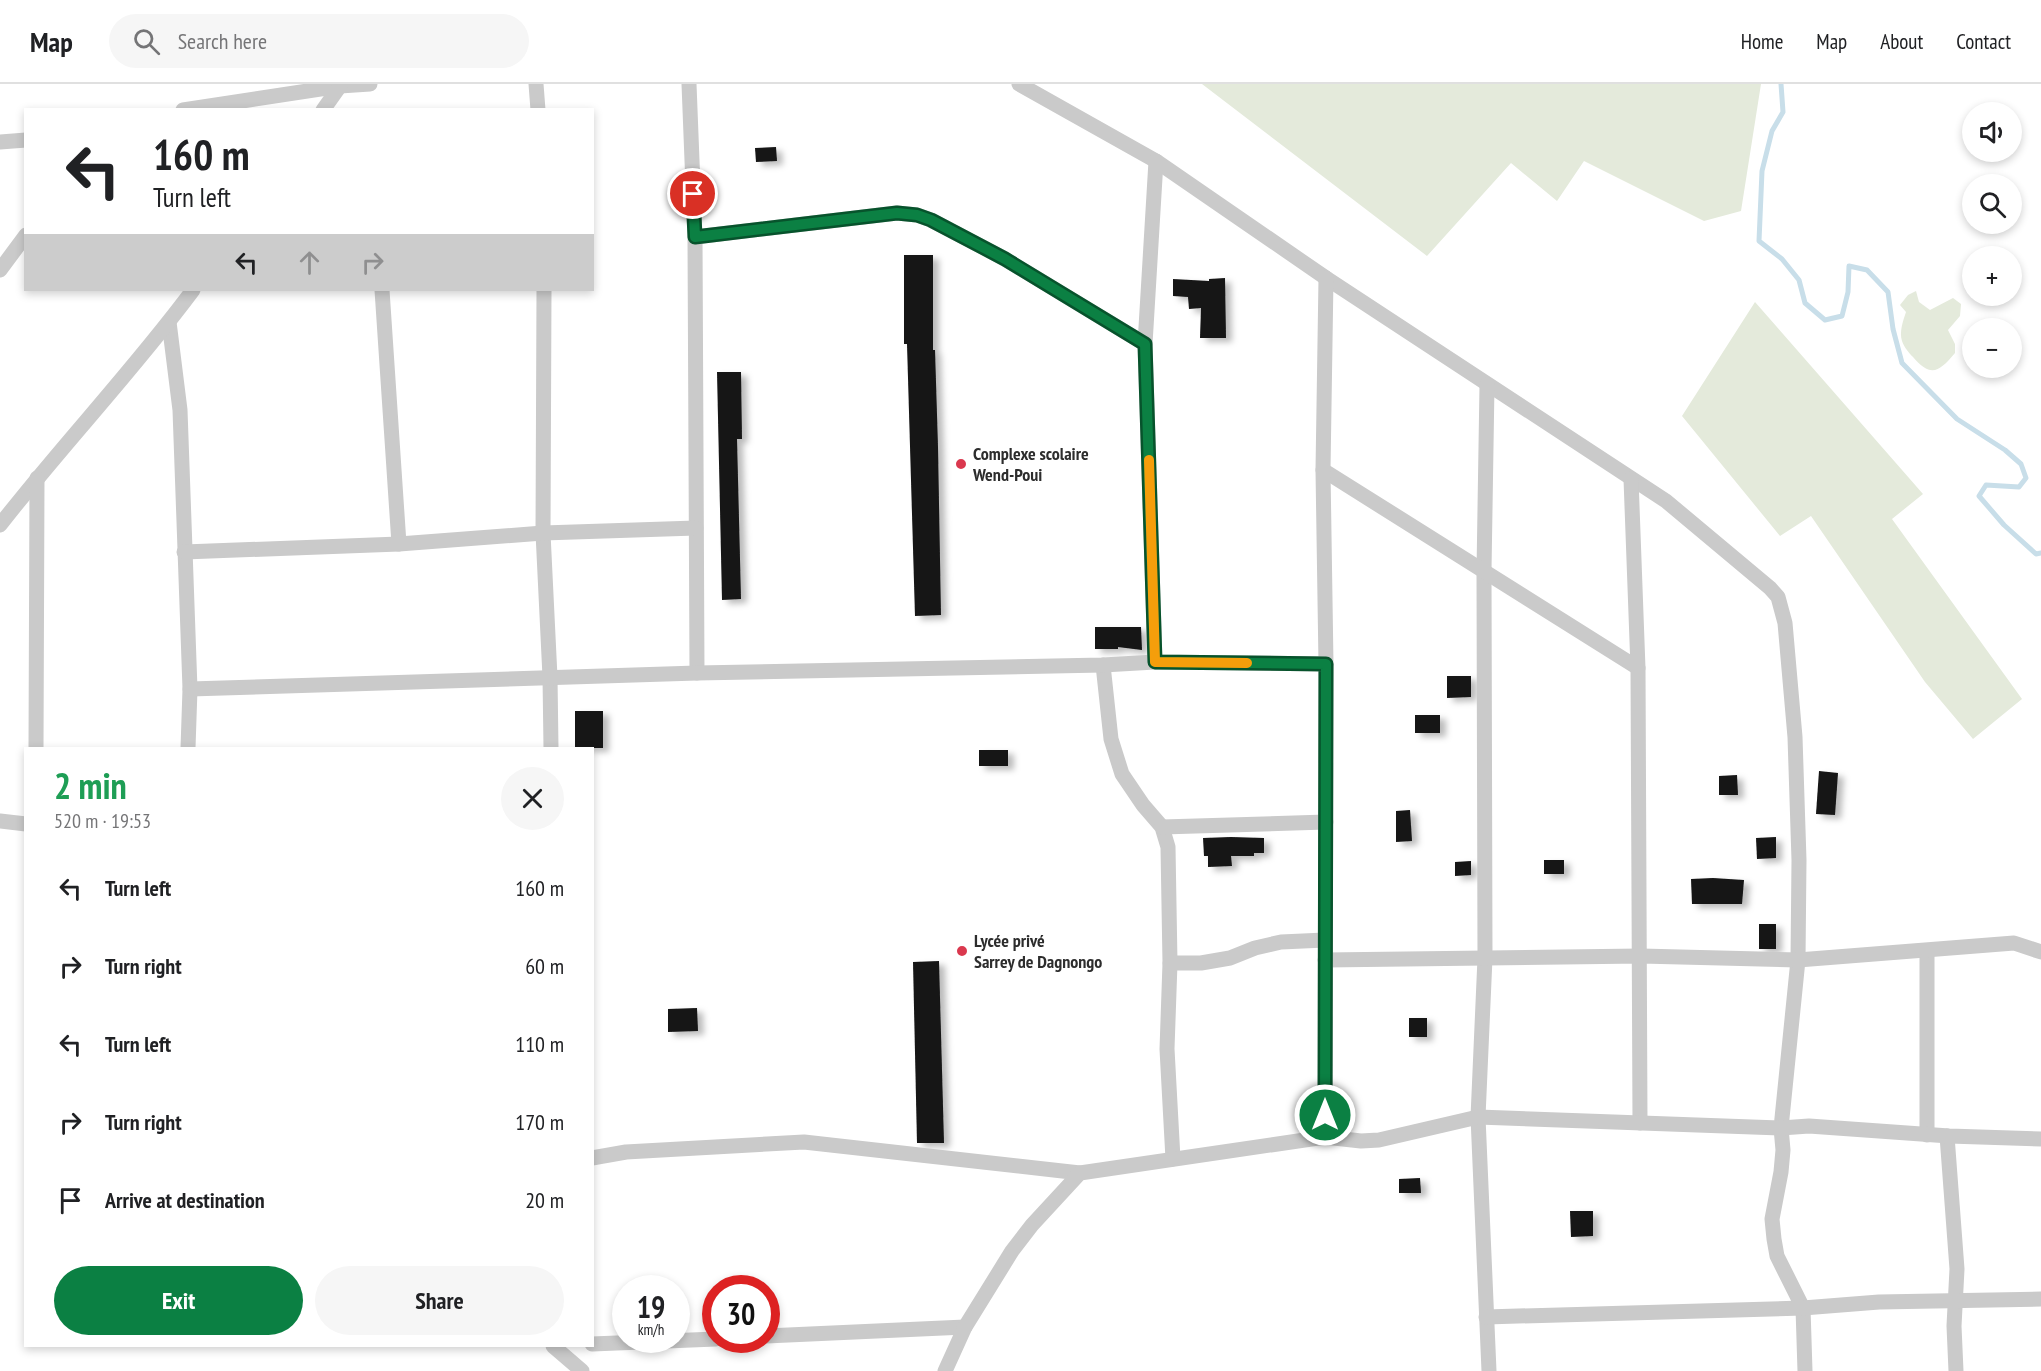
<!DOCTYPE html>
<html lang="en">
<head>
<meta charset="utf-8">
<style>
  :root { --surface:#fff; --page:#f6f6f6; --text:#202124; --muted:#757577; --line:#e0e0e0; --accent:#0b8043 }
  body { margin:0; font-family:"PT Sans Narrow",sans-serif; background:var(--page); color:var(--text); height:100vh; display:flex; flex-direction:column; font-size:22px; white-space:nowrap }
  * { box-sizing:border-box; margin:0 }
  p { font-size:20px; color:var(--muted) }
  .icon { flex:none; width:33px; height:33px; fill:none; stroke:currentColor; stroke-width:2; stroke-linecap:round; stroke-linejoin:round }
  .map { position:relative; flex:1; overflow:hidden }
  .drawer { position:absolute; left:24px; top:663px; width:570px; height:600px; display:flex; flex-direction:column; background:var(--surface); border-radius:0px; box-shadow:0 3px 9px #0003 }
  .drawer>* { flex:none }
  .top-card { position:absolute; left:24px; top:24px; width:570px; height:183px; border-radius:0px; box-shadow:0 3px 9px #0003; background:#fff; color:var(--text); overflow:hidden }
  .fabs { position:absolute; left:1962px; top:18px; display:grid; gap:12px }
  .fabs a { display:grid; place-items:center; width:60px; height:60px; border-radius:50%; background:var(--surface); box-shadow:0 3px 9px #0003; font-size:30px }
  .speed { position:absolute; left:612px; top:1191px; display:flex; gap:12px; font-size:30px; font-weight:700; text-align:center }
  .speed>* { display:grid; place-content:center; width:78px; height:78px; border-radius:50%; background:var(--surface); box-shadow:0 3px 9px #0003; line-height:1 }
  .speed small { font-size:15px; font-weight:400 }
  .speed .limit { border:9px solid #d22; background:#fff; color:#111 }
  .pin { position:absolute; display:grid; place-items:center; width:51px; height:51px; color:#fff; margin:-26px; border:3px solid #fff; border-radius:50%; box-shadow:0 2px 6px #0007 }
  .me { position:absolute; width:66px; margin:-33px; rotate:0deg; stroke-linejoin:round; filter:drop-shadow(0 0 4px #0008) }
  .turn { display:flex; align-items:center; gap:21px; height:126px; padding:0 30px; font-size:27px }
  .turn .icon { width:78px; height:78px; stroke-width:2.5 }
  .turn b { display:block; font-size:42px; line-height:51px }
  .lanes { display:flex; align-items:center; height:57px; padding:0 30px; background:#0003; justify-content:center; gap:30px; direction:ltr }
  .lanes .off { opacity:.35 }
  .round { display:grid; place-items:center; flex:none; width:63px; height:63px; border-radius:32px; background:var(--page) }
  .headline { display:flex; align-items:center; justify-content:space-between; height:102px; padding:0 30px }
  h1 { font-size:36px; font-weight:700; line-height:45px; color:#1e9e55 }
  .primary-button { display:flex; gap:12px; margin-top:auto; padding:12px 30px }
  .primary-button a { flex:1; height:69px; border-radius:36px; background:var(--accent); color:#fff; font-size:24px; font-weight:700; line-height:69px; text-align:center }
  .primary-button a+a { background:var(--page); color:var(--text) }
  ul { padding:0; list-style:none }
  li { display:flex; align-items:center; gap:18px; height:78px; padding:0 30px }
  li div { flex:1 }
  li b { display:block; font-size:22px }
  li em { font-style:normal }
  header { display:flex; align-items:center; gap:36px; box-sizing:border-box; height:84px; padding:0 30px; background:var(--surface); border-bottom:2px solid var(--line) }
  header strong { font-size:28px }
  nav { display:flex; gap:33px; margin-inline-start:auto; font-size:21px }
  .search { width:420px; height:54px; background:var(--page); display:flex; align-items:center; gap:15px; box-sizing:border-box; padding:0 21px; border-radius:33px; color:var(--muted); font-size:22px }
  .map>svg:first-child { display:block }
  .green { fill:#e4eadb }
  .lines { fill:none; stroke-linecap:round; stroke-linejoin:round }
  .stream { stroke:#c8dee9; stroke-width:5 }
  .building { fill:#141414; filter:url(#shadow) }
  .minor { stroke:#cacaca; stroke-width:15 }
  .route-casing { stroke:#07532c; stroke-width:15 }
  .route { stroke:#0b8043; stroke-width:10 }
  .slow { stroke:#f59e0b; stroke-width:10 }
  .poi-dot { fill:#da384e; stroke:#fff; stroke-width:2 }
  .labels { text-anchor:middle; stroke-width:6; stroke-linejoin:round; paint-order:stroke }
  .poi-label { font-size:18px; font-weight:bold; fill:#2d2d2d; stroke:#fff; text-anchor:start }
</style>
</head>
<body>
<header>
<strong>Map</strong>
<div class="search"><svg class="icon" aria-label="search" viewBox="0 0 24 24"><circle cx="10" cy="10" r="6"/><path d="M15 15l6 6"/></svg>Search here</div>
<nav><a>Home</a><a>Map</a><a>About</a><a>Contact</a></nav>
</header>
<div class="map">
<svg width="2041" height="1287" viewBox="0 0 2041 1287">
  <defs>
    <filter id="shadow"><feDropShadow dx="6" dy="4" stdDeviation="3" flood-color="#0004"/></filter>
  </defs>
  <rect width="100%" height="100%" fill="#fff"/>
  <!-- green -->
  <g class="green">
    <path d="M1202,0H1761L1741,127L1704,137L1584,77L1557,117L1511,79L1427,172Z"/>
    <path d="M1916,207L1919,218L1930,226L1953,214L1961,220L1960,232L1948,246L1955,260V269C1939,288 1931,294 1913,273C1909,269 1904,263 1902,257C1899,248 1903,237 1906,228L1900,221L1908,211Z"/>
    <path d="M1755,218L1923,410L1892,435L2022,615L1973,655L1925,598L1811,432L1780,452L1682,332Z"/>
  </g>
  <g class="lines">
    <!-- stream -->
    <path class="stream" d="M1781,0L1783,28L1772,47L1762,87L1759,157L1782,175L1799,196L1805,219L1825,236L1842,232L1848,208L1849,182L1867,186L1888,208L1893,245L1902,279L1957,335L2005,366L2021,380L2026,394L2019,403L1986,401L1979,412L2004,441L2036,470L2041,469"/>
  </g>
  <!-- building -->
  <g class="building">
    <path d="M776,63L777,77L756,78L755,64Z"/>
    <path d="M904,171H933V266H935L938,363L941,531L915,532L907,260H904Z"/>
    <path d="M1225,194L1226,254H1200L1201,224L1189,225L1188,213L1173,212V195L1209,197V195Z"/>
    <path d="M717,288H741L742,355H737L741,515L722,516Z"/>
    <path d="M1095,543H1141L1142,566L1118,563V565H1095Z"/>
    <path d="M1447,592H1471V613L1447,614Z"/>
    <rect x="575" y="627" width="28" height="37"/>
    <rect x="1415" y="631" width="25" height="18"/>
    <rect x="979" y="666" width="29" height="16"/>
    <path d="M1819,687L1838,689L1835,731L1816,730Z"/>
    <path d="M1737,691L1738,711H1719V692Z"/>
    <path d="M1410,726L1412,757L1396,758V727Z"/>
    <path d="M1231,753L1264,754V769H1254V772H1231L1232,782L1208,783V772H1204L1203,754Z"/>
    <path d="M1776,753V774L1757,775L1756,754Z"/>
    <rect x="1544" y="776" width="20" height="14"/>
    <path d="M1471,777V791L1455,792V778Z"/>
    <path d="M1713,794L1744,796L1742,820H1692L1691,795Z"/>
    <rect x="1759" y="840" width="17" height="25"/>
    <path d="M939,877L944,1059H917L913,878Z"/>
    <path d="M697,924L698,947L668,948V925Z"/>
    <rect x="1409" y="934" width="18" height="19"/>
    <path d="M1420,1094L1421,1109H1399V1095Z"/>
    <path d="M1570,1127H1593V1152L1571,1153Z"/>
  </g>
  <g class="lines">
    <!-- minor -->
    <g class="minor">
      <path d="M536,0L538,26"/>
      <path d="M689,0L695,153L697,589"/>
      <path d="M1019,0L1156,77L1326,194L1666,417L1770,504L1778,513L1785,539L1795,653L1799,776L1798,876L1781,1044L1783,1066L1781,1088L1772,1135L1774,1155L1777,1172L1803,1224L1805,1287"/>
      <path d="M183,26L340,2L370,0"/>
      <path d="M323,26L340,2"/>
      <path d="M0,58L26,56"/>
      <path d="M695,153L897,129L917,131L931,136L1005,175L1145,260"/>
      <path d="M0,186L26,151"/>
      <path d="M382,206L399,460"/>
      <path d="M544,206L543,449L550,593L551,664"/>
      <path d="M169,238L180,326L190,605L188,664"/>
      <path d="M1487,301L1484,487L1485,874L1478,1033L1489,1287"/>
      <path d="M1323,386L1638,584"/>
      <path d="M1631,395L1638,584L1640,1039"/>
      <path d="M0,441C62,361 133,287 193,206"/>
      <path d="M184,468L399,460L543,449L696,444"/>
      <path d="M1155,578L1145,260L1156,77"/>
      <path d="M1103,581L1111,655L1122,690L1143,721L1162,743L1168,763L1170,879L1167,965L1173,1075"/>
      <path d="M190,605L697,589L1103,581L1155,578L1326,580"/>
      <path d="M36,664L37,394"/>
      <path d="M0,737L26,740"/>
      <path d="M1162,743L1326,738"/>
      <path d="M1927,867V1051"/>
      <path d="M1325,876L1641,872L1798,876L2014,859L2041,868"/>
      <path d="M1170,879H1201L1230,874L1255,864L1281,858L1325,856"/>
      <path d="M1947,1052L1957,1185L1954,1242L1956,1287"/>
      <path d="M1325,1053L1326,580L1323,386L1326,194"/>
      <path d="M592,1074L626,1068L804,1058L1080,1089"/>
      <path d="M1486,1233L1803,1224L1879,1218L2041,1215"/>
      <path d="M766,1252L965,1243"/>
      <path d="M592,1260L716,1255"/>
      <path d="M553,1262L582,1287"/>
      <path d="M945,1287L965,1243L1012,1167L1032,1141L1080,1089L1325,1053L1361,1057L1379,1056L1478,1033L1781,1044L1809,1042L1949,1052L2041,1055"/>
    </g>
  </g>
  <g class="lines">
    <defs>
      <path id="route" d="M693,110L695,153L897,129L917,131L931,136L1005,175L1145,260L1155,578L1326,580L1325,1031"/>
    </defs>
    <!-- route casing -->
    <use href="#route" class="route-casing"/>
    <!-- route -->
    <use href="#route" class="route"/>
    <!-- slow -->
    <path class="slow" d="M1149,376L1155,578L1247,579"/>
  </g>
  <!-- markers -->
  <g class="poi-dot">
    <circle cx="961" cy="380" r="6"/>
    <circle cx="962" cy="867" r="6"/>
  </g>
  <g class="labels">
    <!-- poi labels -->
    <g class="poi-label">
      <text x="973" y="376">Complexe scolaire<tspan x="973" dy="21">Wend-Poui</tspan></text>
      <text x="974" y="863">Lycée privé<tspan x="974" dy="21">Sarrey de Dagnongo</tspan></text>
    </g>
  </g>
</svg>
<div class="fabs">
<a><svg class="icon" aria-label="sound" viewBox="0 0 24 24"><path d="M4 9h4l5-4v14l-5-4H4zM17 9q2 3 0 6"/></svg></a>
<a><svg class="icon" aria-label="search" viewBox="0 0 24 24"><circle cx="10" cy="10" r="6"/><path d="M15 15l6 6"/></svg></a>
<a>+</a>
<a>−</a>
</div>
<div class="speed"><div>19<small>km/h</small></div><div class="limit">30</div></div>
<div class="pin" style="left:693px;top:110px;background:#d93025"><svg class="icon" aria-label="arrive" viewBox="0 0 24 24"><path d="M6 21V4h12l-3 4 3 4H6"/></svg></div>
<svg class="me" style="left:1325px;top:1031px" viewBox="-20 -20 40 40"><circle r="17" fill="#0b8043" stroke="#fff" stroke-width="3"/><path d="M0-11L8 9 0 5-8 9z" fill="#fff"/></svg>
<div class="top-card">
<div class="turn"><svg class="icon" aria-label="left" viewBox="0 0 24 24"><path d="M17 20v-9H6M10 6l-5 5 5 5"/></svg><div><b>160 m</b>Turn left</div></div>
<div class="lanes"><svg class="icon" aria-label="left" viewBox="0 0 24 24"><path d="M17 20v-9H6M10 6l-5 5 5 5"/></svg><svg class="icon off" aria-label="ahead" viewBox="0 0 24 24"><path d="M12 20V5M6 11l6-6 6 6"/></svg><svg class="icon off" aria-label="right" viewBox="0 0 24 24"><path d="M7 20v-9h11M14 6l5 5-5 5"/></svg></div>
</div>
<section class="drawer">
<div class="headline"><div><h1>2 min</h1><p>520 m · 19:53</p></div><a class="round"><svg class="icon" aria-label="close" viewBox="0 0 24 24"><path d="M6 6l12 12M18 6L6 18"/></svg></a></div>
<ul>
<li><svg class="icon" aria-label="left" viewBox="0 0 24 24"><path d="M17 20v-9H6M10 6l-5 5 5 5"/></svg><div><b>Turn left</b></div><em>160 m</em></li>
<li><svg class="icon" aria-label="right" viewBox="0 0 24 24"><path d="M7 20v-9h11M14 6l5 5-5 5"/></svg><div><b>Turn right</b></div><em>60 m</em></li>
<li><svg class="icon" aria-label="left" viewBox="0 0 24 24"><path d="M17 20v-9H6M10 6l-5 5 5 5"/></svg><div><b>Turn left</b></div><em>110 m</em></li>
<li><svg class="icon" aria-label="right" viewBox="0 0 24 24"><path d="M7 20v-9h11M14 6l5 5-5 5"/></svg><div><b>Turn right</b></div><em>170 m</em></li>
<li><svg class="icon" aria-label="arrive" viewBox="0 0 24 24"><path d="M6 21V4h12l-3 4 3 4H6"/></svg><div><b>Arrive at destination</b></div><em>20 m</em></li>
</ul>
<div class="primary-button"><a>Exit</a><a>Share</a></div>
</section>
</div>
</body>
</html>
